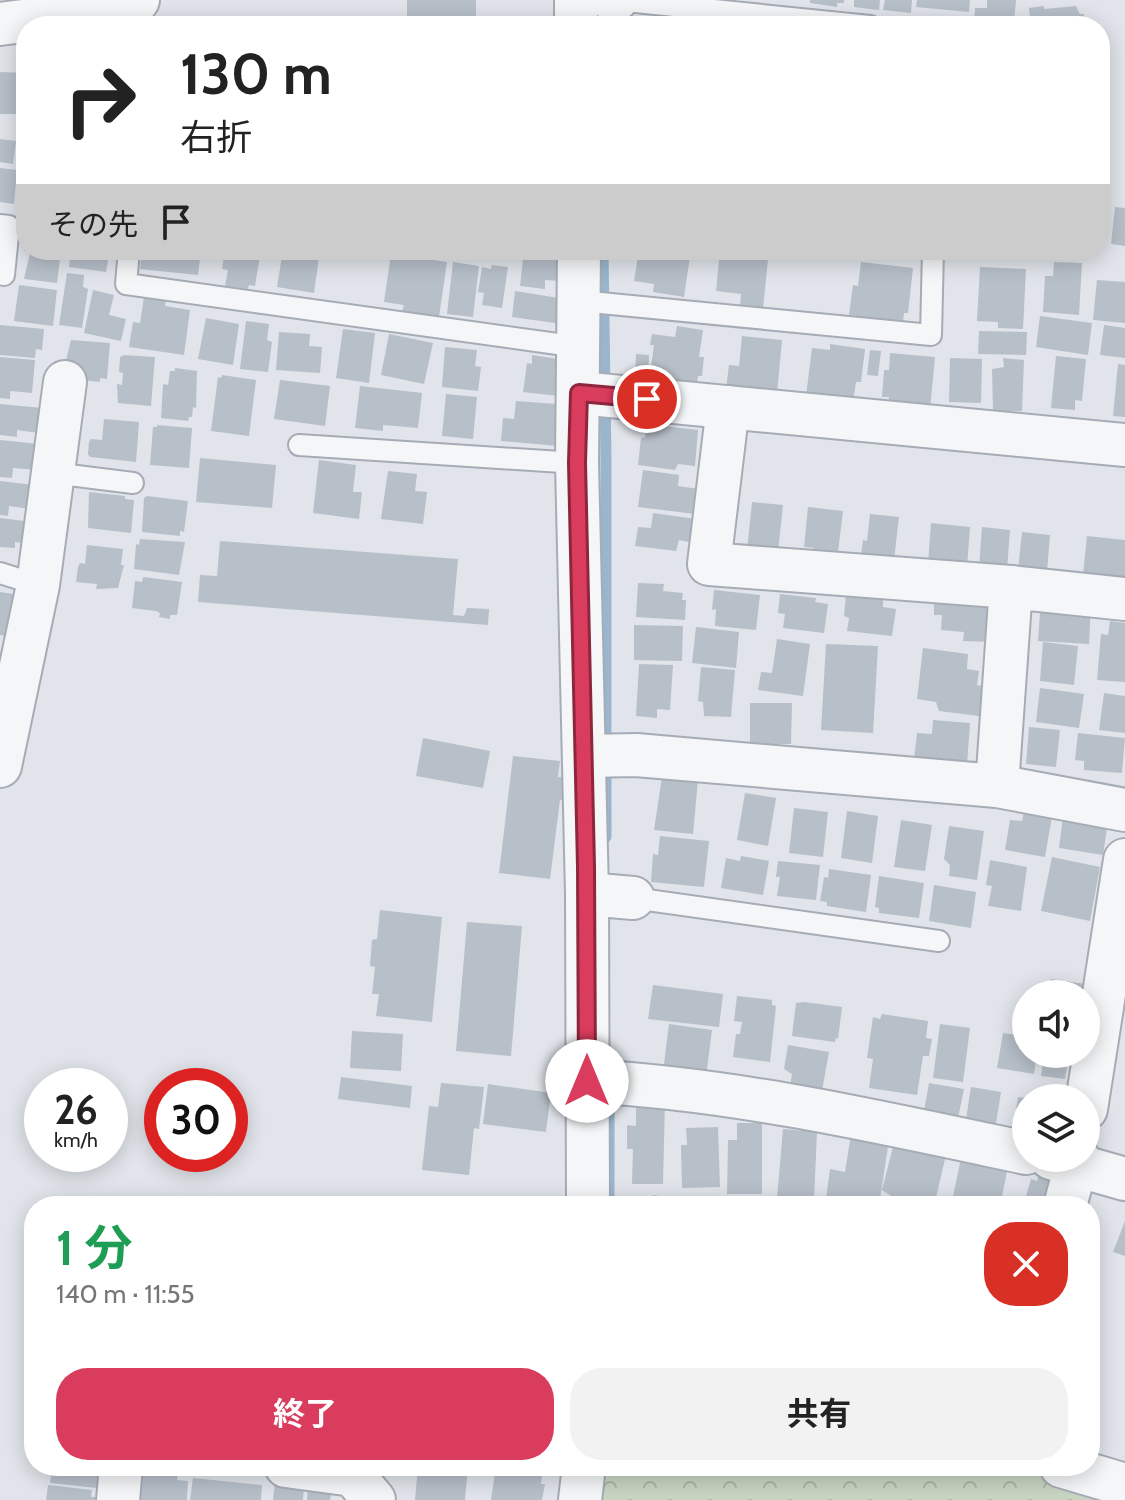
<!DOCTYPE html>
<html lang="ja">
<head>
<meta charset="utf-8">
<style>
  :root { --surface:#fff; --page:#f2f2f2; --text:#222; --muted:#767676; --accent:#da3c5e }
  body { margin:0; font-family:Cabin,"Noto Sans JP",sans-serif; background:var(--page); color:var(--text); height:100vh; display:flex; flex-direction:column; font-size:30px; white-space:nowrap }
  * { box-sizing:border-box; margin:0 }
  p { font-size:26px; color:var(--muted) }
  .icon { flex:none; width:44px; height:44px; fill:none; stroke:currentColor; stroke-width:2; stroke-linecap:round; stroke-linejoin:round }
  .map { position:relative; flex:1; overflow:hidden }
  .side { position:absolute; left:24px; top:1196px; width:1076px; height:280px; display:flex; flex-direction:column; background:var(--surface); border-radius:32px; box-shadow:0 4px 20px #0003 }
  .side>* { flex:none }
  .banner { position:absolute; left:16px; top:16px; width:1094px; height:244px; border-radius:32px; box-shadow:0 4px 20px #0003; background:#fff; color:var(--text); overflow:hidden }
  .fabs { position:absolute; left:1012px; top:980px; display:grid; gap:16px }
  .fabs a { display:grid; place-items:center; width:88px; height:88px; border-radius:50%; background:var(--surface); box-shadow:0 4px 20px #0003; font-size:40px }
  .speed { position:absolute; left:24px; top:1068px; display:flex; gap:16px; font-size:40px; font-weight:700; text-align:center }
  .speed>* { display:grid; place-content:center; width:104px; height:104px; border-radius:50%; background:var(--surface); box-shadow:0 4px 20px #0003; line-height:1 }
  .speed small { font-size:20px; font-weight:400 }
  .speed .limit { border:12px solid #d22; background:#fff; color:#111 }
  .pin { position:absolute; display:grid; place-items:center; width:68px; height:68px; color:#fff; margin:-34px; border:4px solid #fff; border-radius:50%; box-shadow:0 2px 8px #0007 }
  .me { position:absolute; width:88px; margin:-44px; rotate:0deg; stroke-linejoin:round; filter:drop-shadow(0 0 6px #0008) }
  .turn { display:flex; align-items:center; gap:28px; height:168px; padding:0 32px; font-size:36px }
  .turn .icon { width:104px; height:104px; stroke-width:2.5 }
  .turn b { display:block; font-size:56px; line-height:68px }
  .then { display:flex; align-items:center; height:76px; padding:0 32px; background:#0003; gap:16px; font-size:30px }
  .round { display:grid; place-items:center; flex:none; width:84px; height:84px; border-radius:32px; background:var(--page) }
  .head { display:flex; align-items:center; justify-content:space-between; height:136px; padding:0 32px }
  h1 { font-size:48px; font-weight:700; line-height:60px; color:#1e9e55 }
  .button { display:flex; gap:16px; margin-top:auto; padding:16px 32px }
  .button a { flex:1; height:92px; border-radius:32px; background:var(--accent); color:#fff; font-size:32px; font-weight:700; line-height:92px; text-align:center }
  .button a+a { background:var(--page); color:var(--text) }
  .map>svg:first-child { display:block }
  .forest { fill:url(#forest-crowns) }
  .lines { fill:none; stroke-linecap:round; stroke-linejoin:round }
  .stream { stroke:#99b6ce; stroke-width:11 }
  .building { fill:#b7bfc9 }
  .service-casing { stroke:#a6acb6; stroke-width:24 }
  .minor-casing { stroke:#a6acb6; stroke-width:46 }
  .service { stroke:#f4f6f8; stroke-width:20 }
  .minor { stroke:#f4f6f8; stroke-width:42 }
  .route-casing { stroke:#8e273d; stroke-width:20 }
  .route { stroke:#da3c5e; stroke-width:14 }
</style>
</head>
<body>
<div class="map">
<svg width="1125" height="1500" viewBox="0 0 1125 1500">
  <defs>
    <pattern id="forest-crowns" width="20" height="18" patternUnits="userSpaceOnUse" patternTransform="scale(2)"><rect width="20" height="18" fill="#c8d5c1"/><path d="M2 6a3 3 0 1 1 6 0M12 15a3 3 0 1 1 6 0" fill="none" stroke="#acb7a7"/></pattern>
  </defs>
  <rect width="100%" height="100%" fill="#e1e5eb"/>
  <!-- forest -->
  <path class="forest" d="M591,1466H1061L1102,1478L1096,1500H588Z"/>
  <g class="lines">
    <!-- stream -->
    <g class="stream">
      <path d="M602,26L603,5"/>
      <path d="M603,250L606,460V837"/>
      <path d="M609,1091V1206"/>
    </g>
  </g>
  <!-- building -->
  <g class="building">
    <rect x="407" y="0" width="69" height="26"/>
    <path d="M810,0H844V3H837V7L810,3Z"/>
    <path d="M854,0H880L879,10L854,7Z"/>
    <path d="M885,0H912L911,13L883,10Z"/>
    <path d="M917,0H970L969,12L916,7Z"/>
    <path d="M987,0H1016L1014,22H1022V26H974L975,8H987Z"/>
    <path d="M1044,6V9L1076,6L1080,14H1084L1085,26H1031L1029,8Z"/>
    <path d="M0,72L26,73V114H0Z"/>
    <path d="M0,139L16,141L13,164L0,162Z"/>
    <path d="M0,168L17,170L14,204L0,202Z"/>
    <path d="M23,170H26V216H19Z"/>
    <path d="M1115,207L1125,208V246L1111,244Z"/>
    <path d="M23,250H61L57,283L24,279L30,253Z"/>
    <path d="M71,250H110L106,272L69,267Z"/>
    <path d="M142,250H201L198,275L140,269Z"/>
    <path d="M225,250H261L255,286L249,285L248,289L225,286L228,270L222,269Z"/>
    <path d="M283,250H320L314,293L277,287Z"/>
    <path d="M474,250H508L507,258L473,256Z"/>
    <path d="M524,250L565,254L562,281L545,280V289L520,286Z"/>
    <path d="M639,250H691L684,297L653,292L654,284L634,281Z"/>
    <path d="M720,250H769L763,308L740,306L741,294L716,291Z"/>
    <rect x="977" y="250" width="50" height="8"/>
    <path d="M1046,250H1080V259L1046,257Z"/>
    <path d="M391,254L447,262L439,317L402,312L404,305L384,302Z"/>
    <path d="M453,262L479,266L473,317L447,314Z"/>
    <path d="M861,262L913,268L908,313H904L903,322L849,315L853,285L858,286Z"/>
    <path d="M1054,262L1082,263L1079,315L1043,312L1045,276H1053Z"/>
    <path d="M492,265L508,267L502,308L482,305L484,293L478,292L482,267L491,269Z"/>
    <path d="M980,267L1026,269L1023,329L998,328V322L977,321Z"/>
    <path d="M67,273L84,275L83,287L88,289L82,328L59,325Z"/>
    <path d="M1097,280L1125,282V323L1093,320Z"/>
    <path d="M19,285L57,290L53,326L14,321Z"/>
    <path d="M93,290L114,295L109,315L126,319L121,341L84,333Z"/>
    <path d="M515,291L565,299L562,324L512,317Z"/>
    <path d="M144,297L166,301L165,306L190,310L184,355L129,347L133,322L140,323Z"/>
    <path d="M1040,316L1092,323L1088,355L1036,347Z"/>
    <path d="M206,318L239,324L233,365L198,359Z"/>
    <path d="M246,321L269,324L267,340L272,342L268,372L240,369Z"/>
    <path d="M0,325L44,329L42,350L36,349L35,358L0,355Z"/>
    <path d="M1104,325L1125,328V358L1100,355Z"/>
    <path d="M677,326L703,330L699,357H704L702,376H698L696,388L649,382L654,345H650L652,334L675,337Z"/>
    <path d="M343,329L375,333L369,383L336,378Z"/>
    <path d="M979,331L1027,332L1026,355L978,354Z"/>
    <path d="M279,332L310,334L309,346L322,347L320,373L276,370Z"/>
    <path d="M389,334L433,343L424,384L381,375Z"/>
    <path d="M742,336L782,340L777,394L726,389L729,365L739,366Z"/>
    <path d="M71,340L110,343L107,379L100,378V382L82,380L63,373Z"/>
    <path d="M830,344L865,349L861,382H856L853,402L806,396L812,348L830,350Z"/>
    <path d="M445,347L477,350L475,366L481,367L478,391L442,387Z"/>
    <path d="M870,350L881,351L878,376L867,375Z"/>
    <path d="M890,353L935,357L930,409L888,406L889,397H882L884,370H889Z"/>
    <path d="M636,354L649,355L648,381H635Z"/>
    <path d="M124,355L155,357L151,406L118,403L117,384L122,385L123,373L119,372L120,357Z"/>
    <path d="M532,355L564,360L559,396L523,392L527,363L532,364Z"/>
    <path d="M1056,356L1086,359L1082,401L1075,400V410L1051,408Z"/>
    <path d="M0,357L35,360L32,393L10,391V399L0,398Z"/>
    <path d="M950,358L982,359L981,403L949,402Z"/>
    <path d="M1003,358L1024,360L1022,411H993L992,369L1004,367Z"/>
    <path d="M1118,364L1125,365V417L1113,416Z"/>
    <path d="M175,368L197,371L196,408L193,407L192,417H189L188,421L161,418L163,384L168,385L170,371H175Z"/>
    <path d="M222,375L256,380L249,436L211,431L218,377L221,378Z"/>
    <path d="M280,380L330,386L325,426L274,419Z"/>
    <path d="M360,386L422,393L418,428L383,425V431L355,428Z"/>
    <path d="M446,394L477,397L473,439L442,436Z"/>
    <path d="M516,401L557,404L556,427H560L558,446L501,441L503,418L514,419Z"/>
    <path d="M0,404L42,408L39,433L17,430V437L0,435Z"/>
    <path d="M104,419L139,422L136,462L90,457L88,454L89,442L91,439L102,440Z"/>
    <path d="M647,424L698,430L695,466L678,464L675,470L638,465L641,438L645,437Z"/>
    <path d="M157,425L192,428L189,468L150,465L153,427H157Z"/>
    <path d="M0,440L38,444L36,470L13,468L12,478L0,477Z"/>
    <path d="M200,458L276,465L272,508L196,502Z"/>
    <path d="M319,460L356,465L353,492H362L359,519L313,513Z"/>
    <path d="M643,470L679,475L678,486L699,489L695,514L638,507Z"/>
    <path d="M388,471L417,474L415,491L427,492L423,524L381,519Z"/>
    <path d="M0,481L34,485L31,509L9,506L8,516L0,515Z"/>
    <path d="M89,492L125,496V499L134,500L131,533L88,528Z"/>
    <path d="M147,496L188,501L184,532L180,531V536L142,532L144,498Z"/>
    <path d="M752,502L783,505L778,552L747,550Z"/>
    <path d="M808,507L843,511L837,560L813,558L814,548L804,547Z"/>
    <path d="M653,513L696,519L693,543L679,540L676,551L635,546L638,527L651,528Z"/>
    <path d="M870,514L899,517L894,560L861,556L863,540L867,541Z"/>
    <path d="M0,518L25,521L22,543L15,542V548L0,547Z"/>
    <path d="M931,523L970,527L967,567L928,564Z"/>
    <path d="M982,527L1010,530L1007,570L979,568Z"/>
    <path d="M1022,532L1050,535L1047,572L1018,570Z"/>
    <path d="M1087,536L1125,540V579L1083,575Z"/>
    <path d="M140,539L185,542L179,575L134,569L136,544L139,545Z"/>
    <path d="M220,541L458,559L453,615L464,616L467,608L489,609L488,625L198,602L200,575L217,576Z"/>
    <path d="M87,545L123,549L121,565H124L118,588L96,589L97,584L76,582L78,567L80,563L85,564Z"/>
    <path d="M143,577L182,582L177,615H170V619L159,617L160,613L156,611L132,608L135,581L142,582Z"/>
    <path d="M638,583L664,584L663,591L683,593L682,600H686L685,620L636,617Z"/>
    <path d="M714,590L760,595L756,630L715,626L716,609L712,610Z"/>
    <path d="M0,592L14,594L12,604L23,606L12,637L0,635Z"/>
    <path d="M780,594L816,598L815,602L828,604L824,633L783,628L785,614L778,613Z"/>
    <path d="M846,595L883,600V607L896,609L892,636L847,631L849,618L844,616Z"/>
    <path d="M934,595L980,598V608H993L991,642L963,641L964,632L941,630L942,615H934Z"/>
    <path d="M1051,601L1091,603L1089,644L1038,641L1040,613H1051Z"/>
    <path d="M1110,621L1125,623V682L1097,680L1101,634L1108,635Z"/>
    <path d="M634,625L683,626L682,661L634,660Z"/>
    <path d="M696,627L739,632L736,668L692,663Z"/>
    <path d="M777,639L810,644L803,696L758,690L761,672L772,673Z"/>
    <path d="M1043,642L1078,646L1074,685L1040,681Z"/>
    <path d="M826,644L878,646L873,733L821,730Z"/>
    <path d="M923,648L968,654L967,669L979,671L977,685L982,686L979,716L939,711L936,702L917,699Z"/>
    <path d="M639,664L673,665L670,710L657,709V718L636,716Z"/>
    <path d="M701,667L735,670L731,717L704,716L703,702L698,701Z"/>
    <path d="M1040,688L1084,694L1079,728L1036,722Z"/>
    <path d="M1104,693L1125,696V733L1099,730Z"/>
    <path d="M750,703H792L791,744H750Z"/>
    <path d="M933,720L970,723L967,765L914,760L917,733L932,734Z"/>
    <path d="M1029,727L1060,730L1056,767L1026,764Z"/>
    <path d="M1078,733L1125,738L1122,773L1084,770V761L1075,760Z"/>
    <path d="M423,738L490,751L483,788L416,776Z"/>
    <path d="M513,756L560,761L558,777L569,778L566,798L560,800L550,879L499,873Z"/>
    <path d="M662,777L698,780L693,834L654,830Z"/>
    <path d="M745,793L776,798L768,846L737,840Z"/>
    <path d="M794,808L828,812L823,857L789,853Z"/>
    <path d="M847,811L878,816L872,863L841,858Z"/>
    <path d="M1024,812L1052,816L1045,857L1005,850L1010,820L1022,821Z"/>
    <path d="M1063,816L1108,822L1103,855L1059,848Z"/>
    <path d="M901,820L932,825L925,871L894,867Z"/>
    <path d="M949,826L984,831L977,880L949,876L950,865L944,859Z"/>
    <path d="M660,836L709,841L704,887L651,882L653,854L658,855Z"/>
    <path d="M741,856L769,861L763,895L721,888L726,858L740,861Z"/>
    <path d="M1052,857L1100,867L1090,921L1041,911Z"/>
    <path d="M990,860L1027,867L1021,911L988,906L992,886L986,885Z"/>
    <path d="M778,861L820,865L816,900L777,896L780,877H776Z"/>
    <path d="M829,869L871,875L866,912L827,906V902L820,901L824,877L828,878Z"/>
    <path d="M879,876L924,883L919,918L879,913V908L875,907Z"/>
    <path d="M934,885L976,892L971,928L929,921Z"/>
    <path d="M380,910L442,917L432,1022L376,1016L379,994H372L375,967L370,966L372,940L377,939Z"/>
    <path d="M467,922L522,926L511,1056L456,1051Z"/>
    <path d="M1051,979L1085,984L1084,994H1049Z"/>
    <path d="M653,985L723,994L719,1027L648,1019Z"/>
    <path d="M737,996L772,1000V1005L776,1006L770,1062L733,1057L736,1034H740L742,1022L734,1021Z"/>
    <path d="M804,1002L842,1007L838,1039L836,1038L835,1042L792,1036L796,1003Z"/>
    <path d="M882,1014L928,1021L926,1038L932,1039L929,1056H923L917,1095L869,1088L873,1059L867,1058L873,1017L880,1019Z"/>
    <path d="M669,1024L712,1030L706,1077L663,1072Z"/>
    <path d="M940,1024L970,1028L963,1082L933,1078Z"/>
    <path d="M352,1031L403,1034L401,1071L350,1068Z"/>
    <path d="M1003,1033L1026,1036V1054H1037L1034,1074L997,1068Z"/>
    <path d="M788,1045L829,1052L822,1091L790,1087L792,1074L784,1069Z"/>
    <path d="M1044,1054H1069L1065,1079L1041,1076Z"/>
    <path d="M341,1077L412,1086L410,1108L338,1099Z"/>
    <path d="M441,1083L484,1087L479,1129L474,1128L469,1175L422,1170L429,1106L438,1107Z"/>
    <path d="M929,1083L964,1089L958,1118L924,1111Z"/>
    <path d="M488,1084L551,1093L546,1132L483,1124Z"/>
    <path d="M971,1087L1001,1092L995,1130L965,1125Z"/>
    <path d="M1018,1097L1026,1098V1136L1012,1134Z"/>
    <path d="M636,1102H665L663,1184H632L633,1149H627V1125L636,1126Z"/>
    <path d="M737,1123H762V1194H727L728,1140H737Z"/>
    <path d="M718,1127L720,1187L682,1188L681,1145H687L686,1128Z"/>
    <path d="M783,1129L817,1132L814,1201L777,1198Z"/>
    <path d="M851,1134L889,1140L879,1206H825L830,1169L845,1172Z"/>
    <path d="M911,1146L946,1155L934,1206H888L891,1196L882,1190L893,1147L910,1151Z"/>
    <path d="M961,1158L1008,1167L1000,1206H951Z"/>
    <path d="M1041,1165L1067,1173L1057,1205L1026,1196L1031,1179L1037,1181Z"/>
    <path d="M653,1195L709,1204V1206H651Z"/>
    <path d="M1021,1200L1038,1206H1019Z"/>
    <path d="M1125,1221V1256L1113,1252Z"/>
    <path d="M52,1466H100L97,1488L50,1483Z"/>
    <path d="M418,1466H468L465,1500H415Z"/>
    <path d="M496,1466H543L541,1484H545L542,1500H491Z"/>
    <path d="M138,1469L178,1473L177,1480L188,1481L187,1500H135Z"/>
    <path d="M193,1478L262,1485L261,1500H190Z"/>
    <path d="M275,1483L304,1486L303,1500H273Z"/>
    <path d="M48,1485L92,1490L91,1497H97L96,1500H46Z"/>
    <path d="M308,1487L332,1490L330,1500H307Z"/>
  </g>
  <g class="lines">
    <defs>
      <g id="service">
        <path d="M616,0L870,26"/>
        <path d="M0,225L9,226L4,275"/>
        <path d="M129,250L126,284L579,347"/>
        <path d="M580,301L931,335L933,250"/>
        <path d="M299,445L577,463"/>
        <path d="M53,473L133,483"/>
        <path d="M0,573L38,585"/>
        <path d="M633,898L939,941"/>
      </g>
      <g id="minor">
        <path d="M576,0V26"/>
        <path d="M612,0H616"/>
        <path d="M0,24L133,7L138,0"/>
        <path d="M579,250L577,463L587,894L588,1206"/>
        <path d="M579,393L1125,445"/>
        <path d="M728,407L709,564L1011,587"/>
        <path d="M584,756L636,755L997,786L1125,810"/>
        <path d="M0,766L38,585L65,382"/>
        <path d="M997,786L1011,587L1125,599"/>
        <path d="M587,894L633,898"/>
        <path d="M587,1081C735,1089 881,1122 1026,1153"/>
        <path d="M1086,1109L1125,860"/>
        <path d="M1051,1158L1125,1179"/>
        <path d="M1065,1206L1078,1158"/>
        <path d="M286,1466L353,1475L374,1500"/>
        <path d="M1061,1466L1125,1485"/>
        <path d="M118,1500L121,1466"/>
        <path d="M580,1500L584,1466"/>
      </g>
    </defs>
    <!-- service casing -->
    <use href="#service" class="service-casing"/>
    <!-- minor casing -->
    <use href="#minor" class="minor-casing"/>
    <!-- service -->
    <use href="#service" class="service"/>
    <!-- minor -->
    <use href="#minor" class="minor"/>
  </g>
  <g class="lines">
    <defs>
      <path id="route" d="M587,1081L586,866L577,463L579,393L647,399"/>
    </defs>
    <!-- route casing -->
    <use href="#route" class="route-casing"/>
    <!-- route -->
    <use href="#route" class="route"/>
  </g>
</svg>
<div class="fabs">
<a><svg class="icon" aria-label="sound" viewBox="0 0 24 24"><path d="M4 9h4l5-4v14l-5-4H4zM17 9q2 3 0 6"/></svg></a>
<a><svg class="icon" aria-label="layers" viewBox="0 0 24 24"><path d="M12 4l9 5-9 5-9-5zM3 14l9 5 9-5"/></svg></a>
</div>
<div class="speed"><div>26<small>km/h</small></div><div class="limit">30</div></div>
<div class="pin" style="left:647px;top:399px;background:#d93025"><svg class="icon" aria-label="arrive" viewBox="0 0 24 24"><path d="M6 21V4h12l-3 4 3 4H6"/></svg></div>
<svg class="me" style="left:587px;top:1081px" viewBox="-20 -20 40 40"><circle r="19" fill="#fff"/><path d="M0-13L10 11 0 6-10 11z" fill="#da3c5e"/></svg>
<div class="banner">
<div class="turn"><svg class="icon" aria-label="right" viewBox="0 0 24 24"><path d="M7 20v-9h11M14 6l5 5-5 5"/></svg><div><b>130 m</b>右折</div></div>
<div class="then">その先<svg class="icon" aria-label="arrive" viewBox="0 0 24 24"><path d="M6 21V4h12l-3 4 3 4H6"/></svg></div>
</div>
<section class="side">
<div class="head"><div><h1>1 分</h1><p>140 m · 11:55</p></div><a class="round" style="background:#d93025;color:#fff"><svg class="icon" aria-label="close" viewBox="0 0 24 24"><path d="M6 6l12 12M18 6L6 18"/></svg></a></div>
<div class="button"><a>終了</a><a>共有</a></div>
</section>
</div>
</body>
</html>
